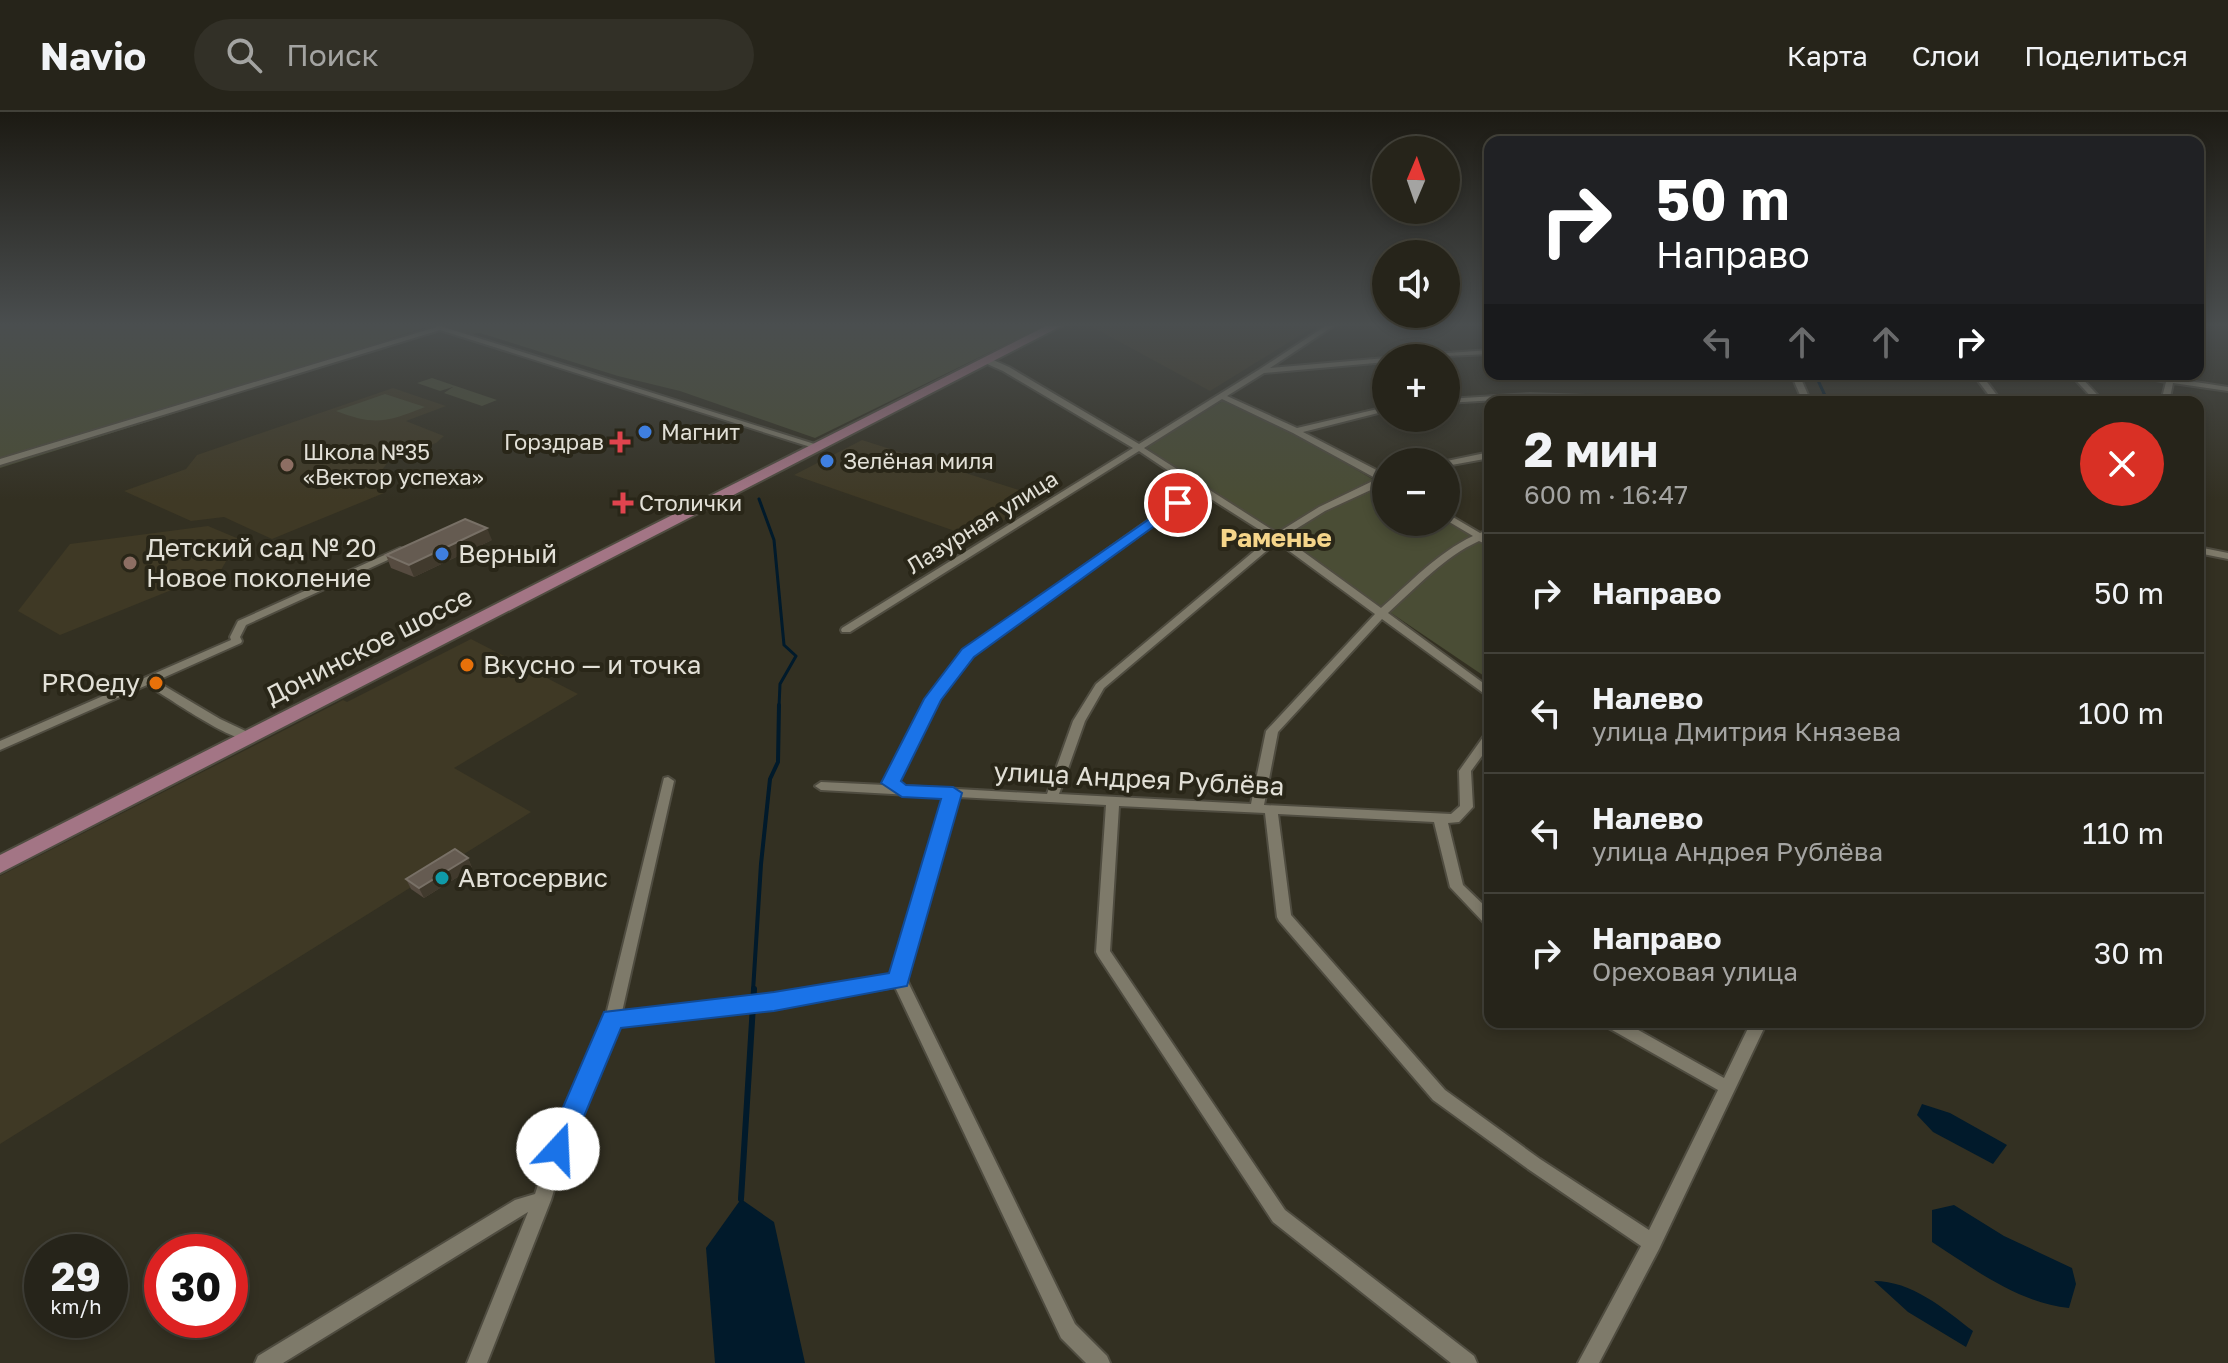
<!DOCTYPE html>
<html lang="ru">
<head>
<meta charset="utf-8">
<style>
  :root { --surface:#26241a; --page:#323027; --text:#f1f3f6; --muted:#a4a4a2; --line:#424139 }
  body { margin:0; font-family:"Golos Text",sans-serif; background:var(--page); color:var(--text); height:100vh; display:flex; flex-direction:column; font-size:30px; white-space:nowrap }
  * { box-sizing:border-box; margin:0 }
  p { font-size:26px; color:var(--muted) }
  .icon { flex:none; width:44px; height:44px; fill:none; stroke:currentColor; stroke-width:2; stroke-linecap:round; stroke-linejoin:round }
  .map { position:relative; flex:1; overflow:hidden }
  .panel { position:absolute; left:1484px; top:284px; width:720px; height:632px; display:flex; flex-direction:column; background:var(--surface); border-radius:16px; box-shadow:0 4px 12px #0003,0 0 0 2px var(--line) }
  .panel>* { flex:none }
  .guide { position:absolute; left:1484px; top:24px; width:720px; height:244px; border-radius:16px; box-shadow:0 4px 12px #0003,0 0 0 2px var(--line); background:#202124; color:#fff; overflow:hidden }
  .needle { width:52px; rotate:2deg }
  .buttons { position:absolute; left:1372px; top:24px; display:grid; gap:16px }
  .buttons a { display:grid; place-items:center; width:88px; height:88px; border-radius:50%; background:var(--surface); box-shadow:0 4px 12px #0003,0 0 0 2px var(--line); font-size:40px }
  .speed { position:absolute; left:24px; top:1122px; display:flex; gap:16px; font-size:40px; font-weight:700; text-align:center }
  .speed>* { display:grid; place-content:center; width:104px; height:104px; border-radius:50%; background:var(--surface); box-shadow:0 4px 12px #0003,0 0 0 2px var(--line); line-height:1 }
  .speed small { font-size:20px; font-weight:400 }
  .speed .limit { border:12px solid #d22; background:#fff; color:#111 }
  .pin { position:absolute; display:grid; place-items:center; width:68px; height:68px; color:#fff; margin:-34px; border:4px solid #fff; border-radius:50%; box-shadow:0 2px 8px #0007 }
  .me { position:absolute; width:88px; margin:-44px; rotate:20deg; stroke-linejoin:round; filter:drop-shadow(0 0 6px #0008) }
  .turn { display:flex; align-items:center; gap:28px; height:168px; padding:0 40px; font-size:36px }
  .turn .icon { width:104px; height:104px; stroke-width:2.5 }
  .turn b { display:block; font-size:56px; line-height:68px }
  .lanes { display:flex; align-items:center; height:76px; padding:0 40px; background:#0003; justify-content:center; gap:40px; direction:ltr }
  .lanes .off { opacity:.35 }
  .round { display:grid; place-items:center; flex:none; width:84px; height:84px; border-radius:42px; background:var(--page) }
  .headline { display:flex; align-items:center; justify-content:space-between; height:136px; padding:0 40px }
  h1 { font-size:48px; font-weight:700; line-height:60px }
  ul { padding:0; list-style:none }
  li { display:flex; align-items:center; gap:24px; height:120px; padding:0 40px; border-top:2px solid var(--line) }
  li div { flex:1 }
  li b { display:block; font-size:30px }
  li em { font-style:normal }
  header { display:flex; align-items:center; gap:48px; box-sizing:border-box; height:112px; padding:0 40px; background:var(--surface); border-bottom:2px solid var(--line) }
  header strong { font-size:38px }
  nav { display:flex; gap:44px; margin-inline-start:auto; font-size:28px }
  .search { width:560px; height:72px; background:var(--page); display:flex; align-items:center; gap:20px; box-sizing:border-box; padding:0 28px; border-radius:44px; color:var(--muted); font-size:30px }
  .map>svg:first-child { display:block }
  .built { fill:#3f3925 }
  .green { fill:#4a4d35 }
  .water { fill:#011a2b }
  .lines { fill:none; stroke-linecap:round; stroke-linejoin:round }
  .stream-far2 { stroke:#011a2b; stroke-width:3 }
  .stream-far1 { stroke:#011a2b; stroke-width:4 }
  .stream { stroke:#011a2b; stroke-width:6 }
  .minor-casing { stroke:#4f4c40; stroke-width:4 }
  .primary-casing { stroke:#4f4c40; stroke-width:4 }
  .minor { fill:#7e7a6a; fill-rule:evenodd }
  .primary { fill:#a37585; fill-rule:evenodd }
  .wall { fill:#564b40 }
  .shaded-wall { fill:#413a2d }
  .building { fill:#655b51; stroke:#787066; stroke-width:2 }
  .route { fill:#1a73e8; stroke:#114b97; stroke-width:2 }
  .shop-dot { fill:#3f7fe0; stroke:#292618; stroke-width:3 }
  .health-dot { fill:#e0444e; stroke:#292618; stroke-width:3 }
  .education-dot { fill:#8d6e63; stroke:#292618; stroke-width:3 }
  .food-dot { fill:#e8710a; stroke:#292618; stroke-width:3 }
  .culture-dot { fill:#0f9aa8; stroke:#292618; stroke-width:3 }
  .labels { text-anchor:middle; stroke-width:8; stroke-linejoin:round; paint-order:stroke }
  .far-poi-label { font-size:22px; fill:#e2e0d7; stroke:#292618; text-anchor:start }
  .far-street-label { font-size:22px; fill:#e2e0d7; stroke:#292618 }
  .far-quarter-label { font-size:26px; font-weight:bold; fill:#f5d58a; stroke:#292618 }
  .poi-label { font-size:26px; fill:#e2e0d7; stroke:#292618; text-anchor:start }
  .street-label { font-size:26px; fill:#e2e0d7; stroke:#292618 }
</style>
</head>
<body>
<header>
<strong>Navio</strong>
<div class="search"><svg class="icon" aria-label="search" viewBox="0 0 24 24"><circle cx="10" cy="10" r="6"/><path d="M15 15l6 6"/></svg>Поиск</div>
<nav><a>Карта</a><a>Слои</a><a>Поделиться</a></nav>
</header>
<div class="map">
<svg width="2228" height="1251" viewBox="0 0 2228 1251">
  <rect width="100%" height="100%" fill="#333022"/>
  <!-- built -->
  <g class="built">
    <path d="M1085,211H1320L1210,279Z"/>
    <path d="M393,276L446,294L406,309L444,324L436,331L388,350L370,374L384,381L272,427L224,405L191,409L124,379L186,357L197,343Z"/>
    <path d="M862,328L1041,385L975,426L794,363Z"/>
    <path d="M208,414L239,427L221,458L60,523L18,499L70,432Z"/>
    <path d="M471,527L578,582L454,656L531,700L0,1032V764L343,588L347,590Z"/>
  </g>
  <!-- green -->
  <g class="green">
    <path d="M0,211H1049L815,326L680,279L618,264L480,221L471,222L440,214L424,216L238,276L230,284L0,356Z"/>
    <path d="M432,266L497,288L482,294L444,281L453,275L440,279L417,271Z"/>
    <path d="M385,282L425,295C387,310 375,314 336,299Z"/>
    <path d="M1221,290H1230L1290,319L1386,375V410L1446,409L1490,435V568L1146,335Z"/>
  </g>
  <!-- water -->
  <g class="water">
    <path d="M1922,992L1950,1001L2007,1033L1993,1052L1933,1020L1917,1003Z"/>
    <path d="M741,1087L774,1110L805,1251H715L706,1136Z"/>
    <path d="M1954,1093L2004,1124L2072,1156L2076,1172L2069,1196C2019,1191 1974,1157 1932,1130V1098Z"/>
    <path d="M1874,1169C1912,1169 1943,1196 1973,1219L1966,1235L1908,1200Z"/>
  </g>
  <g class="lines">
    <!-- stream-far2 -->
    <g class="stream-far2">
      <path d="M1815,262L1828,290"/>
      <path d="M759,387L774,428L784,533L796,544L780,572L779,595"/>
    </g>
    <!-- stream-far1 -->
    <path class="stream-far1" d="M753,879L761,752L770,667L778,650L779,593"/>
    <!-- stream -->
    <path class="stream" d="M741,1087L754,877"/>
    <defs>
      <g id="minor">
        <path d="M1330,211H1338L1270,256L1386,246V250L1264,261L1227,284L1297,316L1386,295V299L1303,320L1386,363V371L1325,399L1283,425L1381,496C1410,471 1437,441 1473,424L1446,408V401L1480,421L1490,417V424L1487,425L1490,427V434L1479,429C1444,445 1417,475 1388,501L1490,576V584L1486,583L1382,507L1278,620L1264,693L1451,702L1460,694L1459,659L1486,621L1490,620V633L1471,659L1473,695L1459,710L1448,711L1463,773L1490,799V813L1485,812L1450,775L1434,710L1278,702L1291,803L1445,978L1540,1047L1649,1118L1718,978L1605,914L1603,910H1624L1724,966L1751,910H1767L1659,1137L1599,1251H1578L1641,1134L1528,1057L1433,988L1279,809L1277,805L1265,701L1119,694L1110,839L1285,1098L1474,1244L1477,1251H1451L1273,1110L1098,844L1096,840L1106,693L958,685L907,868L1075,1212L1107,1244L1110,1251H1086L1061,1226L895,875L774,895L618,913L574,1012L551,1088L487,1251H467L528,1100L283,1251H255L258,1244L515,1088L535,1082L558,1012L605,907L664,666L668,665L674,669L622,900L774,883L893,863L946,685L821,678L815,674L821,670L885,673L884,671L888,661L927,587L964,539L1194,376L1139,339L850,520H842L841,518L842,516L1133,336L1003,259L985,251V247H991L1009,255L1139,332L1260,257ZM1222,287L1293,321L1377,367L1319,395L1277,421L1144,336ZM1200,380L1271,425L1096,572L1073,609L1047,682L904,674L897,670L938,588L972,543ZM1277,430L1375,502L1266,619L1251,692L1059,682L1085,609L1104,576Z"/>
        <path d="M440,214L824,335L817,337L440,218L0,353V347Z"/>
        <path d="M1490,238V242L1401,246L1405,244Z"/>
        <path d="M1791,262H1799L1811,290H1803Z"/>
        <path d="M1973,262H1981L2002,290H1994Z"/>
        <path d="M2070,262H2078L2104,290H2096Z"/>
        <path d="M2124,262H2143L2228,275V279L2173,271L2169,290H2161L2166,270Z"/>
        <path d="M1530,282L1697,288L1701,290L1530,286L1446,291V287Z"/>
        <path d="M1490,340V346L1446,354V350H1442Z"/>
        <path d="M2198,435L2228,441V447L2198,441Z"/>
        <path d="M400,436L403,437V441L246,513L240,525L242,529L241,531L156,569L220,607L254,623L256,626L254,629C232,631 169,586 147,573L0,638V629L231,528L230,525L238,509Z"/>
      </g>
      <path id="primary" d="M1052,211H1067L0,761V743Z"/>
    </defs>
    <!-- minor casing -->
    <use href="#minor" class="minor-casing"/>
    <!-- primary casing -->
    <use href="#primary" class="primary-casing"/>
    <!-- minor -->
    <use href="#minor" class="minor"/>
    <!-- primary -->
    <use href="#primary" class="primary"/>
  </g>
  <!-- wall -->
  <g class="wall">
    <path d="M492,428L414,465L391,456L386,443Z"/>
    <path d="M468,746L472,756L424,786L411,777L406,767Z"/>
  </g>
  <!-- shaded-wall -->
  <g class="shaded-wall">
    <path d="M487,416L492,428L414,465L409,453Z"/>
    <path d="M468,746L472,756L424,786L419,776Z"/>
  </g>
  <!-- building -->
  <g class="building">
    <path d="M465,407L487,416L409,453L386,443Z"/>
    <path d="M455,737L468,746L419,776L406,767Z"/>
  </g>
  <!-- sky -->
  <linearGradient id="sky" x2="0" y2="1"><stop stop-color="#1c1a13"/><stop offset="0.55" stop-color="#4a4e4f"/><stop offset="1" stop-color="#4a4e4f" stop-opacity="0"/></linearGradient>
  <rect width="2228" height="387" fill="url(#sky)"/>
  <!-- route -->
  <path class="route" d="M1178,387L1182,388V394L974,545L941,588L901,669L906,673L953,675L962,681L907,874L774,899L621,916L567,1045L558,1049L549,1045L545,1037L604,900L774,880L889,861L941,687L902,685L881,671L924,587L962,537Z"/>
  <!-- markers -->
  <g class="shop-dot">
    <circle cx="645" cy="320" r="8"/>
    <circle cx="827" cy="349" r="8"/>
    <circle cx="442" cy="442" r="8"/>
  </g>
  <g class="health-dot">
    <path d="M616 318h8v8h8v8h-8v8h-8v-8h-8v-8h8z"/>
    <path d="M619 379h8v8h8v8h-8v8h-8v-8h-8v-8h8z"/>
  </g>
  <g class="education-dot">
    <circle cx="287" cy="353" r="8"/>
    <circle cx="130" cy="451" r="8"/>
  </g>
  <g class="food-dot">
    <circle cx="467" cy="553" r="8"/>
    <circle cx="156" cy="571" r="8"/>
  </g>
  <circle class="culture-dot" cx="442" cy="766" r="8"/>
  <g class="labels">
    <!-- far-poi labels -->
    <g class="far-poi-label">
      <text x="661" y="328">Магнит</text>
      <text x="604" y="338" text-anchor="end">Горздрав</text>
      <text x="303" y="348">Школа №35<tspan x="303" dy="25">«Вектор успеха»</tspan></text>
      <text x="843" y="357">Зелёная миля</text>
      <text x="639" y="399">Столички</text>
    </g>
    <!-- far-street labels -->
    <g class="far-street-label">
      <text transform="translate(982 410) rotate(-32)" y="8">Лазурная улица</text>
    </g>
    <!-- far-quarter labels -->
    <g class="far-quarter-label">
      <text x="1276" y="435">Раменье</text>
    </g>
    <!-- poi labels -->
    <g class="poi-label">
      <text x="146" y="445">Детский сад № 20<tspan x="146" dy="30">Новое поколение</tspan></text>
      <text x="458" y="451">Верный</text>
      <text x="483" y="562">Вкусно — и точка</text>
      <text x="140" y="580" text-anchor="end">PROеду</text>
      <text x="458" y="775">Автосервис</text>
    </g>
    <!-- street labels -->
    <g class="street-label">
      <text transform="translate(369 534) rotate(-27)" y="9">Донинское шоссе</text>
      <text transform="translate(1139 667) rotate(3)" y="9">улица Андрея Рублёва</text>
    </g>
  </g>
</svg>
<div class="buttons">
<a><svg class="needle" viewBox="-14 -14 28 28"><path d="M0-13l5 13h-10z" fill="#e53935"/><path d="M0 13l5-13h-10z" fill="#a4a4a2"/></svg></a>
<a><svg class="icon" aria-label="sound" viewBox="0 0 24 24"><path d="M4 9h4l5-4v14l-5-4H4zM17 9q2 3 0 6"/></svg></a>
<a>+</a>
<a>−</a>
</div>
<div class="speed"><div>29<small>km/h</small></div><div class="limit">30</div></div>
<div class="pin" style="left:1178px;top:391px;background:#d93025"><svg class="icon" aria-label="arrive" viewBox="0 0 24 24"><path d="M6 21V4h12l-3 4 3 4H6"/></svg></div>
<svg class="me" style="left:558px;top:1037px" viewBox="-20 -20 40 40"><circle r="19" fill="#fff"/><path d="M0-13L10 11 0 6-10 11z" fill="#1a73e8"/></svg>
<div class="guide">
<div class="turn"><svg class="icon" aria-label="right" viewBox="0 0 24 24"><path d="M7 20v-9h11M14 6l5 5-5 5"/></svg><div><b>50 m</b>Направо</div></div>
<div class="lanes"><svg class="icon off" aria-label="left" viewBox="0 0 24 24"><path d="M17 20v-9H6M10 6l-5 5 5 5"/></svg><svg class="icon off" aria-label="ahead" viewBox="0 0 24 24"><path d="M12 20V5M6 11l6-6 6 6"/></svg><svg class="icon off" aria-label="ahead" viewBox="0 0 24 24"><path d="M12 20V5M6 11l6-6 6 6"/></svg><svg class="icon" aria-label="right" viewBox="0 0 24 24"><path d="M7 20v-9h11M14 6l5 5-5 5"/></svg></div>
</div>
<section class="panel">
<div class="headline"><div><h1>2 мин</h1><p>600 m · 16:47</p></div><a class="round" style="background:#d93025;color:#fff"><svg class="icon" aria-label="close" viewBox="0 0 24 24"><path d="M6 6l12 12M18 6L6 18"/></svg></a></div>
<ul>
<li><svg class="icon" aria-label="right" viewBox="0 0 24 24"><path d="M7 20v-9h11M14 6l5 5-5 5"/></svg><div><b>Направо</b></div><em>50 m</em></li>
<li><svg class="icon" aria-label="left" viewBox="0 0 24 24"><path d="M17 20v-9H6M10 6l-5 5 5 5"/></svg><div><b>Налево</b><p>улица Дмитрия Князева</p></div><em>100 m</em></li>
<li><svg class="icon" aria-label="left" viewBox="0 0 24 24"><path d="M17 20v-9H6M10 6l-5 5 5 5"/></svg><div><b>Налево</b><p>улица Андрея Рублёва</p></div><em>110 m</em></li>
<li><svg class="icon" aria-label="right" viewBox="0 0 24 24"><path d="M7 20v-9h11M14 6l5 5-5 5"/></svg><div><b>Направо</b><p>Ореховая улица</p></div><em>30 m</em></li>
</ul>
</section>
</div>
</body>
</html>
